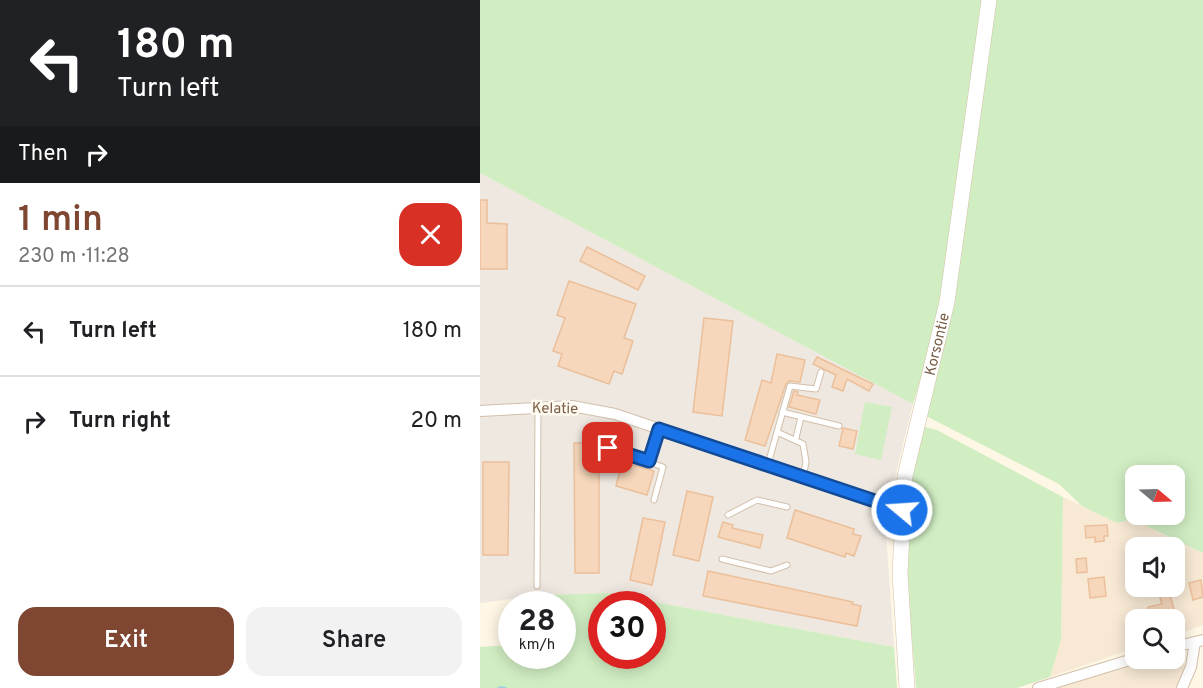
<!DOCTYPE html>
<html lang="en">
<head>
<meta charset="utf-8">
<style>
  :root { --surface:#fff; --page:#f2f2f2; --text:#202124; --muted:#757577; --line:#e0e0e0; --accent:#7f4731 }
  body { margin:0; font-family:Overpass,sans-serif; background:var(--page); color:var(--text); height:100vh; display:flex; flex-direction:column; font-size:22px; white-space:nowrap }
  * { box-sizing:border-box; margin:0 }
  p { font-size:20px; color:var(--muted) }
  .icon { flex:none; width:33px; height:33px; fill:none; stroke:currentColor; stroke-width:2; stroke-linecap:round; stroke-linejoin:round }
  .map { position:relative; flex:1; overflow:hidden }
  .sheet { display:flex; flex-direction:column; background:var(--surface); width:480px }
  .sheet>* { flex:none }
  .banner { background:#202124; color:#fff; overflow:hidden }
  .needle { width:39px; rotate:109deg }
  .tools { position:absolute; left:645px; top:465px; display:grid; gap:12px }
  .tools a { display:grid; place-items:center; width:60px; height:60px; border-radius:12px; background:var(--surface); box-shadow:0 3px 15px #0003; font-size:30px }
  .speed { position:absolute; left:18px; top:591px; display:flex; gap:12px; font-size:30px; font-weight:700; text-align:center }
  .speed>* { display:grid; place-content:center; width:78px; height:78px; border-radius:50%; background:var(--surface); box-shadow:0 3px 15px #0003; line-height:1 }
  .speed small { font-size:15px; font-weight:400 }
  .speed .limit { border:9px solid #d22; background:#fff; color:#111 }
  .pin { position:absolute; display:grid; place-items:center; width:51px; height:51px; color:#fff; margin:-26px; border-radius:12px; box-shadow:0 3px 9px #0006 }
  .me { position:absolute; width:66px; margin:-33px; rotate:288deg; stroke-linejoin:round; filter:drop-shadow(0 0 4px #0008) }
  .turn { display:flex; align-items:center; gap:21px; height:126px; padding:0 18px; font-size:27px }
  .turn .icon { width:78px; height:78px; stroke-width:2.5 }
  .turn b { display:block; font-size:42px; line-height:51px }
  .then { display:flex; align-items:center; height:57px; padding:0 18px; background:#0003; gap:12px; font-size:22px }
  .round { display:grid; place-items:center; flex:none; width:63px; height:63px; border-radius:18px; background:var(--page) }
  .summary { display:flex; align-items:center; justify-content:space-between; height:102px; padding:0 18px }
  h1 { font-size:36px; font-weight:600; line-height:45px; color:var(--accent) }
  .primary-button { display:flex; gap:12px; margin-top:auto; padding:12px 18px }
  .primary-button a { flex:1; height:69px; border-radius:18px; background:var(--accent); color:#fff; font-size:24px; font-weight:600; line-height:69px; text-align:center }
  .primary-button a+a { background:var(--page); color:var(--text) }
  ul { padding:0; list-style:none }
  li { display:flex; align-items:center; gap:18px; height:90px; padding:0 18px; border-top:2px solid var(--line) }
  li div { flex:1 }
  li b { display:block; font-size:22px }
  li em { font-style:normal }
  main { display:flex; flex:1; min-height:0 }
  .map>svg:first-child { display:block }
  .residential { fill:#f7e9d4; fill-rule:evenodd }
  .industrial { fill:#eee8e0 }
  .green { fill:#d1eec3; fill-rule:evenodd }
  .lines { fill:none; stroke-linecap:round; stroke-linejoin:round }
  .stream { stroke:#9dcedd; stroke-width:3 }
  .building { fill:#f6d7bb; stroke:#ebbf9a; stroke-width:1.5 }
  .service-casing { stroke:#d2bfaa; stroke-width:7 }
  .minor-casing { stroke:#d2bfaa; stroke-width:12 }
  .secondary-casing { stroke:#d5c0a8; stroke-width:16 }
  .service { stroke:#fff; stroke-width:5 }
  .minor { stroke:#fff; stroke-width:10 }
  .secondary { stroke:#fff; stroke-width:15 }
  .route-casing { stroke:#114b97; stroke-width:15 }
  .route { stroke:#1a73e8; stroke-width:10 }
  .labels { text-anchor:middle; stroke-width:5; stroke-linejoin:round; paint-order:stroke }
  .street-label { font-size:15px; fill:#7b5e48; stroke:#fffaef }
</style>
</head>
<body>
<main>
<section class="sheet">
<div class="banner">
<div class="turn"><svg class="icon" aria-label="left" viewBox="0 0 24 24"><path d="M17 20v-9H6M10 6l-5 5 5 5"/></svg><div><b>180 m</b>Turn left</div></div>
<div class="then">Then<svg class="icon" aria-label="right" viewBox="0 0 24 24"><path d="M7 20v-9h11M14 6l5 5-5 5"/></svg></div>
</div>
<div class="summary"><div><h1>1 min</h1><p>230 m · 11:28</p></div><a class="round" style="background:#d93025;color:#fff"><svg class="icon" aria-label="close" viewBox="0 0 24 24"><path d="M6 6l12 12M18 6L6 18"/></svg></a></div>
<ul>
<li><svg class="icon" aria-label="left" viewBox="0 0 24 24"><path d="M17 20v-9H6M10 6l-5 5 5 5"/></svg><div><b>Turn left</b></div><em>180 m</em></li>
<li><svg class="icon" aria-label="right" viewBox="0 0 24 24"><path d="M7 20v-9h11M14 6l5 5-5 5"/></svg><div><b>Turn right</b></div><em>20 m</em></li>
</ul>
<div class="primary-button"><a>Exit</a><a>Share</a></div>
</section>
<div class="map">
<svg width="723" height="688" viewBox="0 0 723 688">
  <rect width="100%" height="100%" fill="#fef7e6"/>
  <!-- residential -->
  <g class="residential">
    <path d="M583,497L637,523L651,519L723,553V625L695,635L694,620H656L655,648L570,677L581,640ZM656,548H694V586H656Z"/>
    <path d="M695,656L706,665L697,688H573L671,659L694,658Z"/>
  </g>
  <!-- industrial -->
  <path class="industrial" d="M0,173L433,404L415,477L396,491L389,519L406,534L414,647L127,593L66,595L0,603Z"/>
  <!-- green -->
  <g class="green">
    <path d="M0,0H502C484,135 474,274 433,404L0,173Z"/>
    <path d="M515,0H723V553L652,519L637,523L602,506L579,484L446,416L469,324ZM656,476H694V514H656Z"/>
    <path d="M385,402L412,407L401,460L375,454Z"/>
    <path d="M445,427L457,430L583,497L581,640L570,677L537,688H436C432,629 422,567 427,508C429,481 437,454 445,427Z"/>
    <path d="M127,593L414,647L417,688H0V647L31,645L32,656H82V604H66V595ZM172,604V656H122V604Z"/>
  </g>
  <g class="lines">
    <!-- stream -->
    <path class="stream" d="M19,688H25"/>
  </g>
  <!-- building -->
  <g class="building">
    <path d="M0,200H7V223L27,224V269H0Z"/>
    <path d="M107,247L165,276L158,290L100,261Z"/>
    <path d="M89,281L156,304L144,338L153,341L142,374L134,371L129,384L78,366L82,354L73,351L85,318L77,315Z"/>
    <path d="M224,318L253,321L242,416L213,412Z"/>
    <path d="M297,354L325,360L320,382L309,381L306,384L285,446L265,440L282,380L291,383Z"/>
    <path d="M337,357L393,384L389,391L367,379L363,391L352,387L356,375L333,364Z"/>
    <path d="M314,391L318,392L317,395L340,400L336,414L309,407Z"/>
    <path d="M363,428L377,431L373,449L359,446Z"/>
    <path d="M94,443H119V573H95Z"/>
    <path d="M3,462H29L28,555H3Z"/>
    <path d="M142,462L174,471L167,495L136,486Z"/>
    <path d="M207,491L233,497L219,561L193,555Z"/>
    <path d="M315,510L374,529L373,534L381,536L374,556L366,553L365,557L307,538Z"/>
    <path d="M163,518L185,522L172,585L150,580Z"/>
    <path d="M243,522L253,525L252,528L283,535L280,548L238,537Z"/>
    <path d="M627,525L628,536H624V541L615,542V537L606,538L605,526Z"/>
    <path d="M606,558L607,572L597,573L596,559Z"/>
    <path d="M228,571L373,602L372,604L381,606L377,626L223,596Z"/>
    <path d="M624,577L626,596L610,598L608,579Z"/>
    <path d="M721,580L723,597L713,600L709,583Z"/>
    <path d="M688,588L695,613L690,614L691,620H671L668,607L682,604L678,591Z"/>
  </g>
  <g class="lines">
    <defs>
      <g id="service">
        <path d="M302,412L359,426"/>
        <path d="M297,432L323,444L326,462L323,477"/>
        <path d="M316,438L321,417"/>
        <path d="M128,448L183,467L174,500"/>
        <path d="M169,461L179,429"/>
        <path d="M288,464L310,386L336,389L341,372"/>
        <path d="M248,515L277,500L307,507"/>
        <path d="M242,559L291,571L307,565"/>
        <path d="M57,586L58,407"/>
      </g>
      <g id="minor">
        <path d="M0,411L92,406L135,414L421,510"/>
        <path d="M694,647L723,640"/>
        <path d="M558,688L656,658"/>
        <path d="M702,688L711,667L715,642"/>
      </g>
      <g id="secondary">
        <path id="s1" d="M427,688L420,573L425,476L467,302L509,0"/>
      </g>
    </defs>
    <!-- service casing -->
    <use href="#service" class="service-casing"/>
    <!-- minor casing -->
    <use href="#minor" class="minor-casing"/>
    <!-- secondary casing -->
    <use href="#secondary" class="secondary-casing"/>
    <!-- service -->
    <use href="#service" class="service"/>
    <!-- minor -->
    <use href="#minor" class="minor"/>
    <!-- secondary -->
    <use href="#secondary" class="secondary"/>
  </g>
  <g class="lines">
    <defs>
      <path id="route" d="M128,448L169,461L179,429L422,510"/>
    </defs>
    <!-- route casing -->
    <use href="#route" class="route-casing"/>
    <!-- route -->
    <use href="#route" class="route"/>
  </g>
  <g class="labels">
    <!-- street labels -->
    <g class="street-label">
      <text dy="5" stroke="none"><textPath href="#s1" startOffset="348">Korsontie</textPath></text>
      <text transform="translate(75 408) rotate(1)" y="5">Kelatie</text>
    </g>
  </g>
</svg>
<div class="tools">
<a><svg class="needle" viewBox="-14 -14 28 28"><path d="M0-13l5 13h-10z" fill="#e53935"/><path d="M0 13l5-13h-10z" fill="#757577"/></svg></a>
<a><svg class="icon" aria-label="sound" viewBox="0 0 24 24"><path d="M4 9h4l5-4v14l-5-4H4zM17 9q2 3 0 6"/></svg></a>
<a><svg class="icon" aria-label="search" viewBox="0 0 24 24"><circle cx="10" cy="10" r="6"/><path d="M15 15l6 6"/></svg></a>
</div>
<div class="speed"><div>28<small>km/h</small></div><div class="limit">30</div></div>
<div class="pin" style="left:128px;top:448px;background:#d93025"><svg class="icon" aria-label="arrive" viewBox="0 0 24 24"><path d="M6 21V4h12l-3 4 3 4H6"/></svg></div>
<svg class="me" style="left:422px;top:510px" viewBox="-20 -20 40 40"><circle r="17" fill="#1a73e8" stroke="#fff" stroke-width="3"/><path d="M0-11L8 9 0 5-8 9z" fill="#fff"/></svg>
</div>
</main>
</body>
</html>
